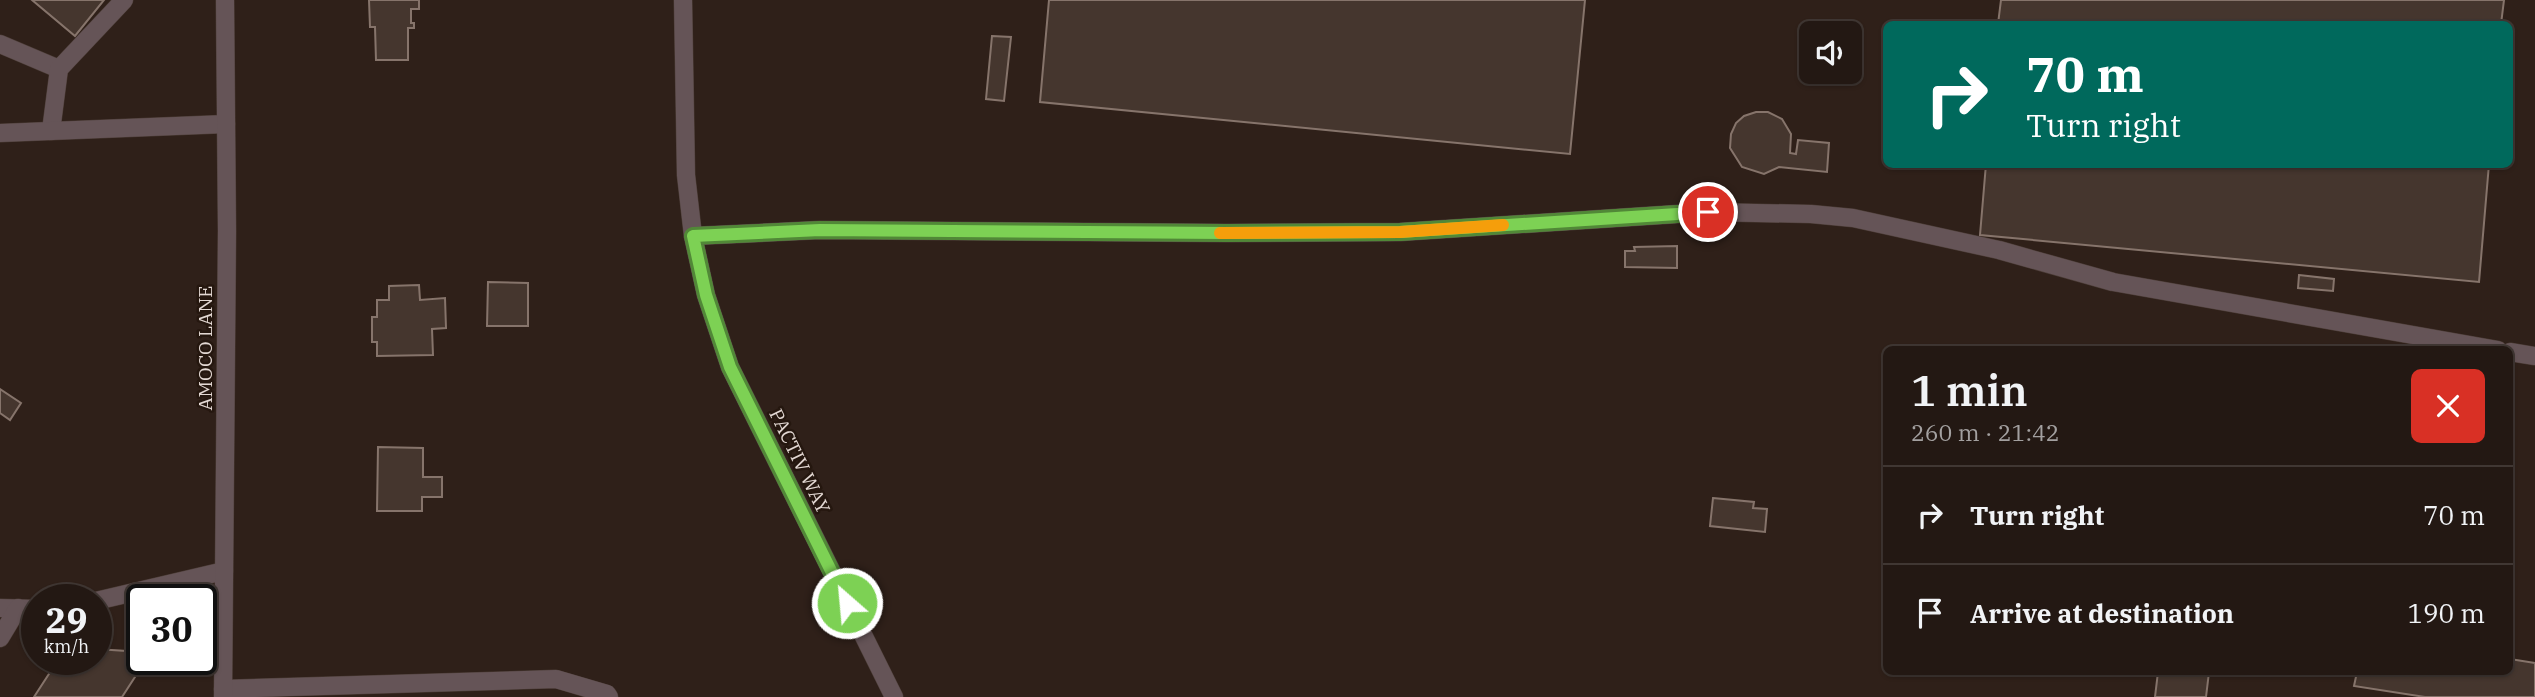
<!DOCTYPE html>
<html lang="en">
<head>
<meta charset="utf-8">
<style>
  :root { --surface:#231813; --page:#2b211c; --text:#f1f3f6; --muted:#a3a0a0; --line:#403733 }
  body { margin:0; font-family:"IBM Plex Serif",serif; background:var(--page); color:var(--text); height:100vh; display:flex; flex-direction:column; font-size:26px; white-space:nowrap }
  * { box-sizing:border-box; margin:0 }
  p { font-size:23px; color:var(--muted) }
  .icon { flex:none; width:38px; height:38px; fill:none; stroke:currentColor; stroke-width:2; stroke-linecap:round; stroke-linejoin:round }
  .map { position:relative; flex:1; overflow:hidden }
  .drawer { position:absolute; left:1883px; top:346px; width:630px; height:329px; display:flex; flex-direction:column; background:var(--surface); border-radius:10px; box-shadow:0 2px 5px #0004,0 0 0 2px var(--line) }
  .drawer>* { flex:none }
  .banner { position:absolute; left:1883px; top:21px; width:630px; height:147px; border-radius:10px; box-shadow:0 2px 5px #0004,0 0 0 2px var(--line); background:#00695c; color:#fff; overflow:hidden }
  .tools { position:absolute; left:1799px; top:21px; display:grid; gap:14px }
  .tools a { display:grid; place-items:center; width:63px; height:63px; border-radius:10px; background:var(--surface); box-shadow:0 2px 5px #0004,0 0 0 2px var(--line); font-size:35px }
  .speed { position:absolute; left:21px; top:584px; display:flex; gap:14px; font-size:35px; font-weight:700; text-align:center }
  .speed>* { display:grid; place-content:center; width:91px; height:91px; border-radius:50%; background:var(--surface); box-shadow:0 2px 5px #0004,0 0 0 2px var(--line); line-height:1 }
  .speed small { font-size:18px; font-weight:400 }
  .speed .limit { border:4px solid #111; border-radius:10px; background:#fff; color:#111 }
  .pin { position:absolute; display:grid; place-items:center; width:60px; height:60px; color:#fff; margin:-30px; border:4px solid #fff; border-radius:50%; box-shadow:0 2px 7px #0007 }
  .me { position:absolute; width:77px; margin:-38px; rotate:333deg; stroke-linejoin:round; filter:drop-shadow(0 0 5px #0008) }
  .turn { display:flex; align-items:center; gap:24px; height:147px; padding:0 28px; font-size:32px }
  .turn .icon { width:91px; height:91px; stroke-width:2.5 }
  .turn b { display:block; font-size:49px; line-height:60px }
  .round { display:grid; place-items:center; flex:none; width:74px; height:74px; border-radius:10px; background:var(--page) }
  .overview { display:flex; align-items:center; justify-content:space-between; height:119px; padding:0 28px }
  h1 { font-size:42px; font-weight:600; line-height:52px }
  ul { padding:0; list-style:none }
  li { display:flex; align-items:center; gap:21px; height:98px; padding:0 28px; border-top:2px solid var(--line) }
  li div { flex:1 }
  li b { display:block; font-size:26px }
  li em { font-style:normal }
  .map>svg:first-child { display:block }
  .building { fill:#45362e; stroke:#86746b; stroke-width:2 }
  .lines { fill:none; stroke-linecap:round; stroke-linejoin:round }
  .service-casing { stroke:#4c3d37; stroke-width:19 }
  .minor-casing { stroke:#4c3d37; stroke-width:19 }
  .service { stroke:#655457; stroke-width:18 }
  .minor { stroke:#655457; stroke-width:18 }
  .route-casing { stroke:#518837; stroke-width:18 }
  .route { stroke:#7dd154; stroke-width:12 }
  .slow { stroke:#f59e0b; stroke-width:12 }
  .labels { text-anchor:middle; stroke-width:5; stroke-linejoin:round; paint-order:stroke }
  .street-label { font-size:19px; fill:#e3d8d3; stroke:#25170f }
</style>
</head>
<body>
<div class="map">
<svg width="2535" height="697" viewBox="0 0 2535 697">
  <rect width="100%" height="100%" fill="#2f2019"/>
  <!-- building -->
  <g class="building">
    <path d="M32,0H104L75,36Z"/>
    <path d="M369,0H419V9H411V23H414V28H408V60H376L375,27H370Z"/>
    <path d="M1049,0H1585L1570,154L1040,102Z"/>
    <path d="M2001,0H2504L2501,24H1998Z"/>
    <path d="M992,36L1011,37L1004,101L986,99Z"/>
    <path d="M1756,112H1768L1782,119L1791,134L1790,153L1796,154L1798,140L1829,143L1827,172L1779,167L1764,174L1742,167L1730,148L1731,134L1736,123L1744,116Z"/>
    <path d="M1986,164H2489L2479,282L1980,235Z"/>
    <path d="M1677,246V268L1625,267V251H1635L1634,247Z"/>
    <path d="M2299,275L2334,279L2333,291L2298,288Z"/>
    <path d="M488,282L528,283V326H487Z"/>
    <path d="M419,285L420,300L445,298L446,328L432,329L433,355L377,356V342H372V317H377V300H389V286Z"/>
    <path d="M0,389L21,403L10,420L0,413Z"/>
    <path d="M378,447L423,448V477H442V497H422V511H377Z"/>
    <path d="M1713,498L1754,502L1753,508L1767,509L1765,532L1710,526Z"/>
    <path d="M96,649L142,652V660H146L122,697H34L58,660H96Z"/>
    <path d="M2510,659L2535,663V697H2425L2354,686L2357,672H2510Z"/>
    <path d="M2158,672H2209L2206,697H2155Z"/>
  </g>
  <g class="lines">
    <defs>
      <g id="service">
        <path d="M683,0L686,175L693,236L820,230L1226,233L1400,232L1708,212L1811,214L1853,218L1999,250L2113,282L2498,350"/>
        <path d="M0,44L59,69"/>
        <path d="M51,131L59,69L124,0"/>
        <path d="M0,133L226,124"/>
        <path d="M2510,352L2535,356"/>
        <path d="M96,601L224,571"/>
        <path d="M0,608L37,609"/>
        <path d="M0,638L18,608"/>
        <path d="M223,689L556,679L607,694L609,697"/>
      </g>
      <g id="minor">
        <path d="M693,236L706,295L730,367L894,697"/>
        <path d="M223,697L227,231L225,0"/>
      </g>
    </defs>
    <!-- service casing -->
    <use href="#service" class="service-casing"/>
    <!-- minor casing -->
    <use href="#minor" class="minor-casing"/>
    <!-- service -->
    <use href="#service" class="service"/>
    <!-- minor -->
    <use href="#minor" class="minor"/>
  </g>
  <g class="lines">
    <defs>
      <path id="route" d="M847,603L730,367L706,295L693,236L820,230L1227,233L1400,232L1708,212"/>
    </defs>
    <!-- route casing -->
    <use href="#route" class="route-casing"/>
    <!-- route -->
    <use href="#route" class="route"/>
    <!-- slow -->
    <path class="slow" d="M1220,233L1400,232L1503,225"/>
  </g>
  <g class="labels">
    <!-- street labels -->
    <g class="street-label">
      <text transform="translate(205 348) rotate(-90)" y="7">AMOCO LANE</text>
      <text transform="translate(800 461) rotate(64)" y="7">PACTIV WAY</text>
    </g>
  </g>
</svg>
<div class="tools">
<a><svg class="icon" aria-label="sound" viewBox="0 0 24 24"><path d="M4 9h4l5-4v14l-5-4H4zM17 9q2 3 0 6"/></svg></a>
</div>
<div class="speed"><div>29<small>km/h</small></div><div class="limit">30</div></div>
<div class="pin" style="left:1708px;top:212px;background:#d93025"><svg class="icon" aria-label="arrive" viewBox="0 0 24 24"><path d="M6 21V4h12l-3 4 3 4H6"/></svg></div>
<svg class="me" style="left:847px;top:603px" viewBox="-20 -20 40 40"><circle r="17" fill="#7dd154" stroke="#fff" stroke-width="3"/><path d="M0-11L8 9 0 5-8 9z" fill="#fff"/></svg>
<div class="banner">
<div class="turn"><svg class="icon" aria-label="right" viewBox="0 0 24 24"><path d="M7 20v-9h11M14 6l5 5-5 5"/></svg><div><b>70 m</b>Turn right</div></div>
</div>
<section class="drawer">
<div class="overview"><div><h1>1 min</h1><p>260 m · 21:42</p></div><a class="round" style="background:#d93025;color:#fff"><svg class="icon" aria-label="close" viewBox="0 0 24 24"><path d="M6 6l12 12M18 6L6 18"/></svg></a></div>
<ul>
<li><svg class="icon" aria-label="right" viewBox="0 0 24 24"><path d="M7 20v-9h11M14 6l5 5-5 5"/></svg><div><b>Turn right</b></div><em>70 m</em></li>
<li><svg class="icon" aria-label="arrive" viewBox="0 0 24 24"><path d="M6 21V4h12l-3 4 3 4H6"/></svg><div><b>Arrive at destination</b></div><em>190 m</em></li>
</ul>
</section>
</div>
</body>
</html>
